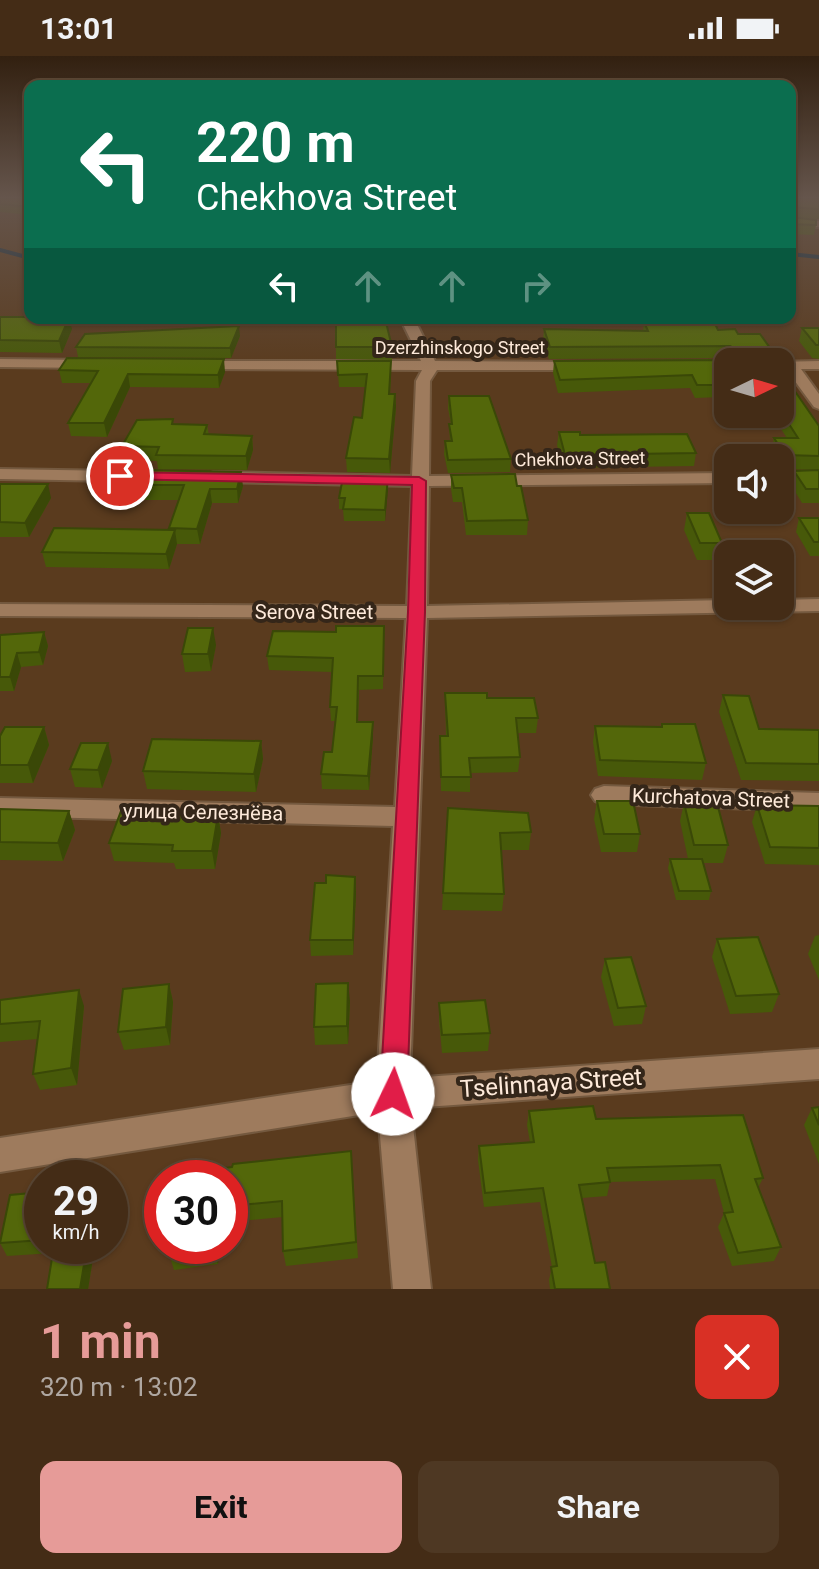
<!DOCTYPE html>
<html lang="en">
<head>
<meta charset="utf-8">
<style>
  :root { --surface:#442c16; --page:#4e3823; --text:#f1f3f6; --muted:#afa7a1; --line:#5c4835; --accent:#e69b98 }
  body { margin:0; font-family:Roboto,sans-serif; background:var(--page); color:var(--text); height:100vh; display:flex; flex-direction:column; font-size:30px; white-space:nowrap }
  * { box-sizing:border-box; margin:0 }
  p { font-size:26px; color:var(--muted) }
  .icon { flex:none; width:44px; height:44px; fill:none; stroke:currentColor; stroke-width:2; stroke-linecap:round; stroke-linejoin:round }
  .map { position:relative; height:1233px; overflow:hidden }
  .details { display:flex; flex-direction:column; background:var(--surface); flex:1 }
  .details>* { flex:none }
  .hud { position:absolute; left:24px; top:24px; width:772px; height:244px; border-radius:16px; box-shadow:0 2px 6px #0004,0 0 0 2px var(--line); background:#0b6e4f; color:#fff; overflow:hidden }
  .needle { width:52px; rotate:85deg }
  .buttons { position:absolute; left:714px; top:292px; display:grid; gap:16px }
  .buttons a { display:grid; place-items:center; width:80px; height:80px; border-radius:16px; background:var(--surface); box-shadow:0 2px 6px #0004,0 0 0 2px var(--line); font-size:40px }
  .speed { position:absolute; left:24px; top:1104px; display:flex; gap:16px; font-size:40px; font-weight:700; text-align:center }
  .speed>* { display:grid; place-content:center; width:104px; height:104px; border-radius:50%; background:var(--surface); box-shadow:0 2px 6px #0004,0 0 0 2px var(--line); line-height:1 }
  .speed small { font-size:20px; font-weight:400 }
  .speed .limit { border:12px solid #d22; background:#fff; color:#111 }
  .pin { position:absolute; display:grid; place-items:center; width:68px; height:68px; color:#fff; margin:-34px; border:4px solid #fff; border-radius:50%; box-shadow:0 2px 8px #0007 }
  .me { position:absolute; width:88px; margin:-44px; rotate:3deg; stroke-linejoin:round; filter:drop-shadow(0 0 6px #0008) }
  .turn { display:flex; align-items:center; gap:28px; height:168px; padding:0 40px; font-size:36px }
  .turn .icon { width:104px; height:104px; stroke-width:2.5 }
  .turn b { display:block; font-size:56px; line-height:68px }
  .lanes { display:flex; align-items:center; height:76px; padding:0 40px; background:#0003; justify-content:center; gap:40px; direction:ltr }
  .lanes .off { opacity:.35 }
  .round { display:grid; place-items:center; flex:none; width:84px; height:84px; border-radius:16px; background:var(--page) }
  .summary { display:flex; align-items:center; justify-content:space-between; height:136px; padding:0 40px }
  h1 { font-size:48px; font-weight:700; line-height:60px; color:var(--accent) }
  .primary-button { display:flex; gap:16px; margin-top:auto; padding:16px 40px }
  .primary-button a { flex:1; height:92px; border-radius:16px; background:var(--accent); color:#111; font-size:32px; font-weight:700; line-height:92px; text-align:center }
  .primary-button a+a { background:var(--page); color:var(--text) }
  .status { display:flex; justify-content:space-between; align-items:center; height:56px; padding:0 40px; background:var(--surface); direction:ltr }
  .status svg { height:22px; fill:currentColor }
  .map>svg:first-child { display:block }
  .lines { fill:none; stroke-linecap:round; stroke-linejoin:round }
  .stream { stroke:#0b2c43; stroke-width:4 }
  .minor-casing { stroke:#74593f; stroke-width:4 }
  .minor { fill:#9e7b5d; fill-rule:evenodd }
  .wall { fill:#475909 }
  .shaded-wall { fill:#3a4807 }
  .building { fill:#53670a; stroke:#3a4807; stroke-width:2 }
  .route { fill:#e11d48; stroke:#92132f; stroke-width:2 }
  .labels { text-anchor:middle; stroke-width:8; stroke-linejoin:round; paint-order:stroke }
  .far-street-label { font-size:18px; fill:#feeada; stroke:#342619 }
  .street-label { font-size:20px; fill:#feeada; stroke:#342619 }
  .near-street-label { font-size:24px; fill:#feeada; stroke:#342619 }
</style>
</head>
<body>
<div class="status"><b>13:01</b><svg viewBox="0 0 49 12"><path d="M0 12V9h3v3zM5 12V6h3v6zM10 12V3h3v9zM15 12V0h3v12zM26 1h20v11H26zM47 4h2v5h-2z"/></svg></div>
<div class="map">
<svg width="819" height="1233" viewBox="0 0 819 1233">
  <rect width="100%" height="100%" fill="#5a3b1e"/>
  <g class="lines">
    <!-- stream -->
    <g class="stream">
      <path d="M0,194L30,202"/>
      <path d="M790,198L819,201"/>
    </g>
    <defs>
      <g id="minor">
        <path d="M790,163L819,165V171L790,169Z"/>
        <path d="M400,262H414L435,305L583,306L590,310L583,314H437L430,325L429,420L728,417V427L429,430L427,550L728,544V550H780V544L819,543V555L427,562L410,1022L819,993V1023L411,1052L431,1233H393L378,1056L0,1116V1082L377,1025L393,770L0,760V742L395,751L406,562L0,560V548L407,550L412,430L213,426L204,421L213,416L412,420L416,325L422,314L197,313L190,309L197,305H421Z"/>
        <path d="M0,303L91,304L98,308L91,312L0,311Z"/>
        <path d="M819,305V313H801L819,338V353L814,351L786,313H780V306H776Z"/>
        <path d="M0,413L175,416L184,421L175,426L0,423Z"/>
        <rect x="780" y="416" width="39" height="10"/>
        <path d="M604,730L819,737V755L604,748L595,745L591,739L595,733Z"/>
      </g>
    </defs>
    <!-- minor casing -->
    <use href="#minor" class="minor-casing"/>
    <!-- minor -->
    <use href="#minor" class="minor"/>
  </g>
  <!-- wall -->
  <g class="wall">
    <path d="M0,142H30V159L0,156Z"/>
    <path d="M790,142H819V163L790,161Z"/>
    <path d="M790,161L816,169L814,179L790,178Z"/>
    <path d="M0,261L72,273L62,297L0,296Z"/>
    <path d="M433,262H461L460,268L436,269Z"/>
    <path d="M680,262H712L718,274L738,278H760L728,306V345H723L721,341L695,342L690,332L558,337L553,317L554,305L731,303L728,302L549,303L543,285L544,273L643,275L644,266H680Z"/>
    <path d="M802,272H819V303L812,302L799,285Z"/>
    <path d="M240,280L231,302L78,301L76,291Z"/>
    <path d="M336,291H392V304L336,303Z"/>
    <path d="M337,305L391,318L390,338H395L396,351L390,417L347,416L346,402L362,362L366,331H339Z"/>
    <path d="M780,306L788,317L787,323L819,370V414L781,413L780,411V402H775L771,396L774,382H787L771,358H780Z"/>
    <path d="M59,314L225,316L219,332L130,331L107,381L71,380L68,367L90,327H62Z"/>
    <path d="M449,340L511,403L510,416L448,417L444,398L445,385H450L449,368H451L448,352Z"/>
    <path d="M174,368L207,369L209,379L252,380L253,394L247,414L158,413L157,405L124,404L122,390Z"/>
    <path d="M559,376L696,397L694,410L563,412L557,389Z"/>
    <path d="M819,414V447H802L791,429L794,415Z"/>
    <path d="M451,419L517,430L528,464L527,479H466L462,446H453L451,433Z"/>
    <path d="M388,421L385,465H344L343,453H339V442Z"/>
    <path d="M0,428L51,442L29,481H0Z"/>
    <path d="M142,429L243,430L238,447H212L200,488H177L169,513L46,511L42,496L169,473L179,444H145Z"/>
    <path d="M687,457L722,487L718,504H697L684,474Z"/>
    <path d="M799,462H819V500H810L796,476Z"/>
    <path d="M384,570L383,633L359,634L358,666L373,680L369,734L322,733L321,718L332,696L335,665H331L330,651L332,616L269,614L267,600L336,576Z"/>
    <path d="M44,576L48,590L43,609L21,611L14,635H0V579Z"/>
    <path d="M216,589L211,615L185,616L182,598Z"/>
    <path d="M445,637L487,642L538,662L536,677H517L520,701L518,716L470,717V736L441,735L440,680H446Z"/>
    <path d="M723,639L759,673L819,674V725L741,724L719,656Z"/>
    <path d="M662,668L706,707L702,724L598,720L593,686L595,670L661,671Z"/>
    <path d="M44,671L49,689L33,727H0V680Z"/>
    <path d="M261,685L263,703L256,736L147,733L143,715Z"/>
    <path d="M112,705L102,732L75,731L70,713Z"/>
    <path d="M597,745L640,778L637,796H601L594,763Z"/>
    <path d="M684,747L728,789L723,807H703L711,835L709,844H676L668,812L670,803H688L680,765Z"/>
    <path d="M757,749L819,750V809L765,808L752,766Z"/>
    <path d="M448,752L531,776L529,794H501L504,838L502,855L442,854Z"/>
    <path d="M0,753L69,755L75,774L63,805L0,804Z"/>
    <path d="M148,759H218L221,777L215,813H176L174,807L114,805L109,787Z"/>
    <path d="M355,821L356,837L353,899L311,900L310,884Z"/>
    <path d="M819,879V924L808,898L815,880Z"/>
    <path d="M717,883L779,938L772,956L730,958L712,901Z"/>
    <path d="M605,903L646,950L642,968L614,970L601,921Z"/>
    <path d="M169,928L173,946L170,989L124,994L118,976Z"/>
    <path d="M0,944L84,950L77,1029L40,1034L33,1018L38,983L0,986Z"/>
    <path d="M350,945L348,988L315,989L314,971Z"/>
    <path d="M439,947L490,977L488,995L442,997L439,965Z"/>
    <path d="M819,1051V1108L804,1069L812,1052Z"/>
    <path d="M529,1055L596,1063L763,1122L758,1132L781,1191L774,1205L732,1210L718,1171L724,1157L715,1123L610,1126L607,1140L582,1142L595,1207L610,1233H550L549,1224L552,1211L540,1146L484,1151L478,1104L479,1090L530,1086L527,1069Z"/>
    <path d="M351,1095L358,1202L286,1210L283,1195V1161L230,1166V1122Z"/>
    <path d="M42,1136V1190H100L99,1196H94L88,1233H47L53,1197L7,1200L0,1187Z"/>
    <path d="M169,1190H219L218,1208L174,1214L169,1198Z"/>
  </g>
  <!-- shaded-wall -->
  <g class="shaded-wall">
    <path d="M69,262L72,273L62,297L59,285Z"/>
    <path d="M239,270L240,280L231,302L230,292Z"/>
    <path d="M224,303L225,316L219,332L218,319Z"/>
    <path d="M128,318L130,331L107,381L104,367Z"/>
    <path d="M395,338L396,351L390,417L389,403Z"/>
    <path d="M252,380L253,394L247,414L246,400Z"/>
    <path d="M241,416L243,430L238,447L237,433Z"/>
    <path d="M388,421V433L385,465V454Z"/>
    <path d="M48,428L51,442L29,481L25,467Z"/>
    <path d="M210,433L212,447L200,488L197,473Z"/>
    <path d="M175,474L177,488L169,513L166,498Z"/>
    <path d="M213,572L216,589L211,615L208,598Z"/>
    <path d="M44,576L48,590L43,609L39,596Z"/>
    <path d="M17,597L21,611L14,635L10,621Z"/>
    <path d="M373,666V680L369,734L368,720Z"/>
    <path d="M44,671L49,689L33,727L28,709Z"/>
    <path d="M261,685L263,703L256,736L254,718Z"/>
    <path d="M108,687L112,705L102,732L98,714Z"/>
    <path d="M69,755L75,774L63,805L58,787Z"/>
    <path d="M218,759L221,777L215,813L212,795Z"/>
    <path d="M355,821L356,837L353,899V884Z"/>
    <path d="M348,927L350,945L348,988L347,970Z"/>
    <path d="M169,928L173,946L170,989L166,971Z"/>
    <path d="M79,934L84,950L77,1029L71,1012Z"/>
    <path d="M87,1190H91L94,1196L88,1233H80Z"/>
    <path d="M214,1190H219L218,1208L214,1193Z"/>
  </g>
  <!-- building -->
  <g class="building">
    <path d="M0,142H30V151L0,148Z"/>
    <path d="M790,142H819V153L790,151V156Z"/>
    <path d="M790,161L816,164V169L790,168Z"/>
    <path d="M0,261H30V262H69L59,285L0,284Z"/>
    <path d="M336,262H385L392,291H336Z"/>
    <path d="M685,262H712L718,274L735,273L738,278H760L780,306H728V332H725L723,329H697L692,319L560,324L554,305L730,304L738,294L730,290L550,291L544,273L648,275L644,266H687Z"/>
    <path d="M239,270L230,292L76,291L85,278Z"/>
    <path d="M802,272H819V289H816Z"/>
    <path d="M67,302L224,303L218,319L128,318L104,367H68L98,315L59,314Z"/>
    <path d="M337,305H391L389,338H395L389,403L346,402L354,361L362,362L367,318L338,319Z"/>
    <path d="M780,306L788,317L783,318L819,370V400L785,399L774,382H798L780,354Z"/>
    <path d="M449,340H489L511,403L448,404L445,385H452L449,368H452Z"/>
    <path d="M173,363L172,368L207,369L204,378L252,380L246,400L156,399L159,391L122,390L137,364Z"/>
    <path d="M559,376H580V379L687,378L696,397L565,399Z"/>
    <path d="M149,414L241,416L237,433H210L197,473L169,472L184,429H142Z"/>
    <path d="M819,414V433H806L794,415Z"/>
    <path d="M515,418L517,430H521L528,464L467,465L462,432H454L451,419Z"/>
    <path d="M343,421H388L385,454L343,453L345,442H339Z"/>
    <path d="M0,428H48L25,467L0,466Z"/>
    <path d="M687,457H709L722,487H700Z"/>
    <path d="M799,462H819V486H814Z"/>
    <path d="M54,472L175,474L166,498L42,496Z"/>
    <path d="M336,570H384L383,620H358L357,666H373L368,720L321,718L324,696H332L337,651H330L333,602L267,600L273,575L336,576Z"/>
    <path d="M188,572H213L208,598H182Z"/>
    <path d="M44,576L39,596L17,597L10,621H0V579Z"/>
    <path d="M445,637H487V642H534L538,662H516L520,701L469,702L471,721H441L440,680H448Z"/>
    <path d="M723,639L749,640L759,673L819,674V708L746,707Z"/>
    <path d="M662,668H695L706,707L600,704L595,670L662,671Z"/>
    <path d="M5,671H44L28,709H0V680Z"/>
    <path d="M152,683L261,685L254,718L143,715Z"/>
    <path d="M81,687H108L98,714L70,713Z"/>
    <path d="M597,745H633L640,778H604Z"/>
    <path d="M684,747H717L728,789H694Z"/>
    <path d="M757,749L819,750V792L770,791Z"/>
    <path d="M448,752L528,757L531,776L500,777L504,838L443,837Z"/>
    <path d="M0,753L69,755L58,787L0,786Z"/>
    <path d="M121,755L148,756L147,760L218,759L212,795H172L173,789L109,787Z"/>
    <path d="M670,803H702L711,835H679Z"/>
    <path d="M326,819L355,821L353,884H310L315,827H326Z"/>
    <path d="M758,881L779,938L736,940L717,883Z"/>
    <path d="M631,901L646,950L618,952L605,903Z"/>
    <path d="M348,927L347,970L314,971L316,928Z"/>
    <path d="M169,928L166,971L118,976L123,933Z"/>
    <path d="M79,934L71,1012L33,1018L40,965L0,968V944Z"/>
    <path d="M485,944L490,977L442,979L439,947Z"/>
    <path d="M593,1050L596,1063L743,1059L763,1122L755,1123L781,1191L738,1197L724,1157L733,1156L720,1109L607,1112L610,1126L579,1129L595,1207L605,1206L610,1233H555L551,1211L557,1210L543,1132L485,1137L479,1090L534,1086L529,1055Z"/>
    <path d="M819,1051V1069L812,1052Z"/>
    <path d="M351,1095L356,1186L283,1195L282,1145L230,1150V1122H173V1118L232,1111L233,1108Z"/>
    <path d="M42,1136V1184L0,1187L10,1139Z"/>
    <path d="M54,1190H87L80,1233H47Z"/>
    <path d="M169,1190H214V1193L169,1198Z"/>
  </g>
  <!-- sky -->
  <linearGradient id="sky" x2="0" y2="1"><stop stop-color="#322010"/><stop offset="0.45" stop-color="#65554c"/><stop offset="1" stop-color="#65554c" stop-opacity="0"/></linearGradient>
  <rect width="819" height="314" fill="url(#sky)"/>
  <!-- route -->
  <path class="route" d="M120,416L419,421L426,425L425,556L407,1038L403,1047L393,1051L384,1047L380,1038L408,556L412,429L115,423L113,420Z"/>
  <g class="labels">
    <!-- far-street labels -->
    <g class="far-street-label">
      <text x="460" y="298">Dzerzhinskogo Street</text>
      <text transform="translate(580 403) rotate(-1)" y="6">Chekhova Street</text>
    </g>
    <!-- street labels -->
    <g class="street-label">
      <text x="314" y="563">Serova Street</text>
      <text transform="translate(711 742) rotate(2)" y="7">Kurchatova Street</text>
      <text transform="translate(203 756) rotate(1)" y="7">улица Селезнёва</text>
    </g>
    <!-- near-street labels -->
    <g class="near-street-label">
      <text transform="translate(551 1027) rotate(-4)" y="8">Tselinnaya Street</text>
    </g>
  </g>
</svg>
<div class="buttons">
<a><svg class="needle" viewBox="-14 -14 28 28"><path d="M0-13l5 13h-10z" fill="#e53935"/><path d="M0 13l5-13h-10z" fill="#afa7a1"/></svg></a>
<a><svg class="icon" aria-label="sound" viewBox="0 0 24 24"><path d="M4 9h4l5-4v14l-5-4H4zM17 9q2 3 0 6"/></svg></a>
<a><svg class="icon" aria-label="layers" viewBox="0 0 24 24"><path d="M12 4l9 5-9 5-9-5zM3 14l9 5 9-5"/></svg></a>
</div>
<div class="speed"><div>29<small>km/h</small></div><div class="limit">30</div></div>
<div class="pin" style="left:120px;top:420px;background:#d93025"><svg class="icon" aria-label="arrive" viewBox="0 0 24 24"><path d="M6 21V4h12l-3 4 3 4H6"/></svg></div>
<svg class="me" style="left:393px;top:1038px" viewBox="-20 -20 40 40"><circle r="19" fill="#fff"/><path d="M0-13L10 11 0 6-10 11z" fill="#e11d48"/></svg>
<div class="hud">
<div class="turn"><svg class="icon" aria-label="left" viewBox="0 0 24 24"><path d="M17 20v-9H6M10 6l-5 5 5 5"/></svg><div><b>220 m</b>Chekhova Street</div></div>
<div class="lanes"><svg class="icon" aria-label="left" viewBox="0 0 24 24"><path d="M17 20v-9H6M10 6l-5 5 5 5"/></svg><svg class="icon off" aria-label="ahead" viewBox="0 0 24 24"><path d="M12 20V5M6 11l6-6 6 6"/></svg><svg class="icon off" aria-label="ahead" viewBox="0 0 24 24"><path d="M12 20V5M6 11l6-6 6 6"/></svg><svg class="icon off" aria-label="right" viewBox="0 0 24 24"><path d="M7 20v-9h11M14 6l5 5-5 5"/></svg></div>
</div>
</div>
<section class="details">
<div class="summary"><div><h1>1 min</h1><p>320 m · 13:02</p></div><a class="round" style="background:#d93025;color:#fff"><svg class="icon" aria-label="close" viewBox="0 0 24 24"><path d="M6 6l12 12M18 6L6 18"/></svg></a></div>
<div class="primary-button"><a>Exit</a><a>Share</a></div>
</section>
</body>
</html>
